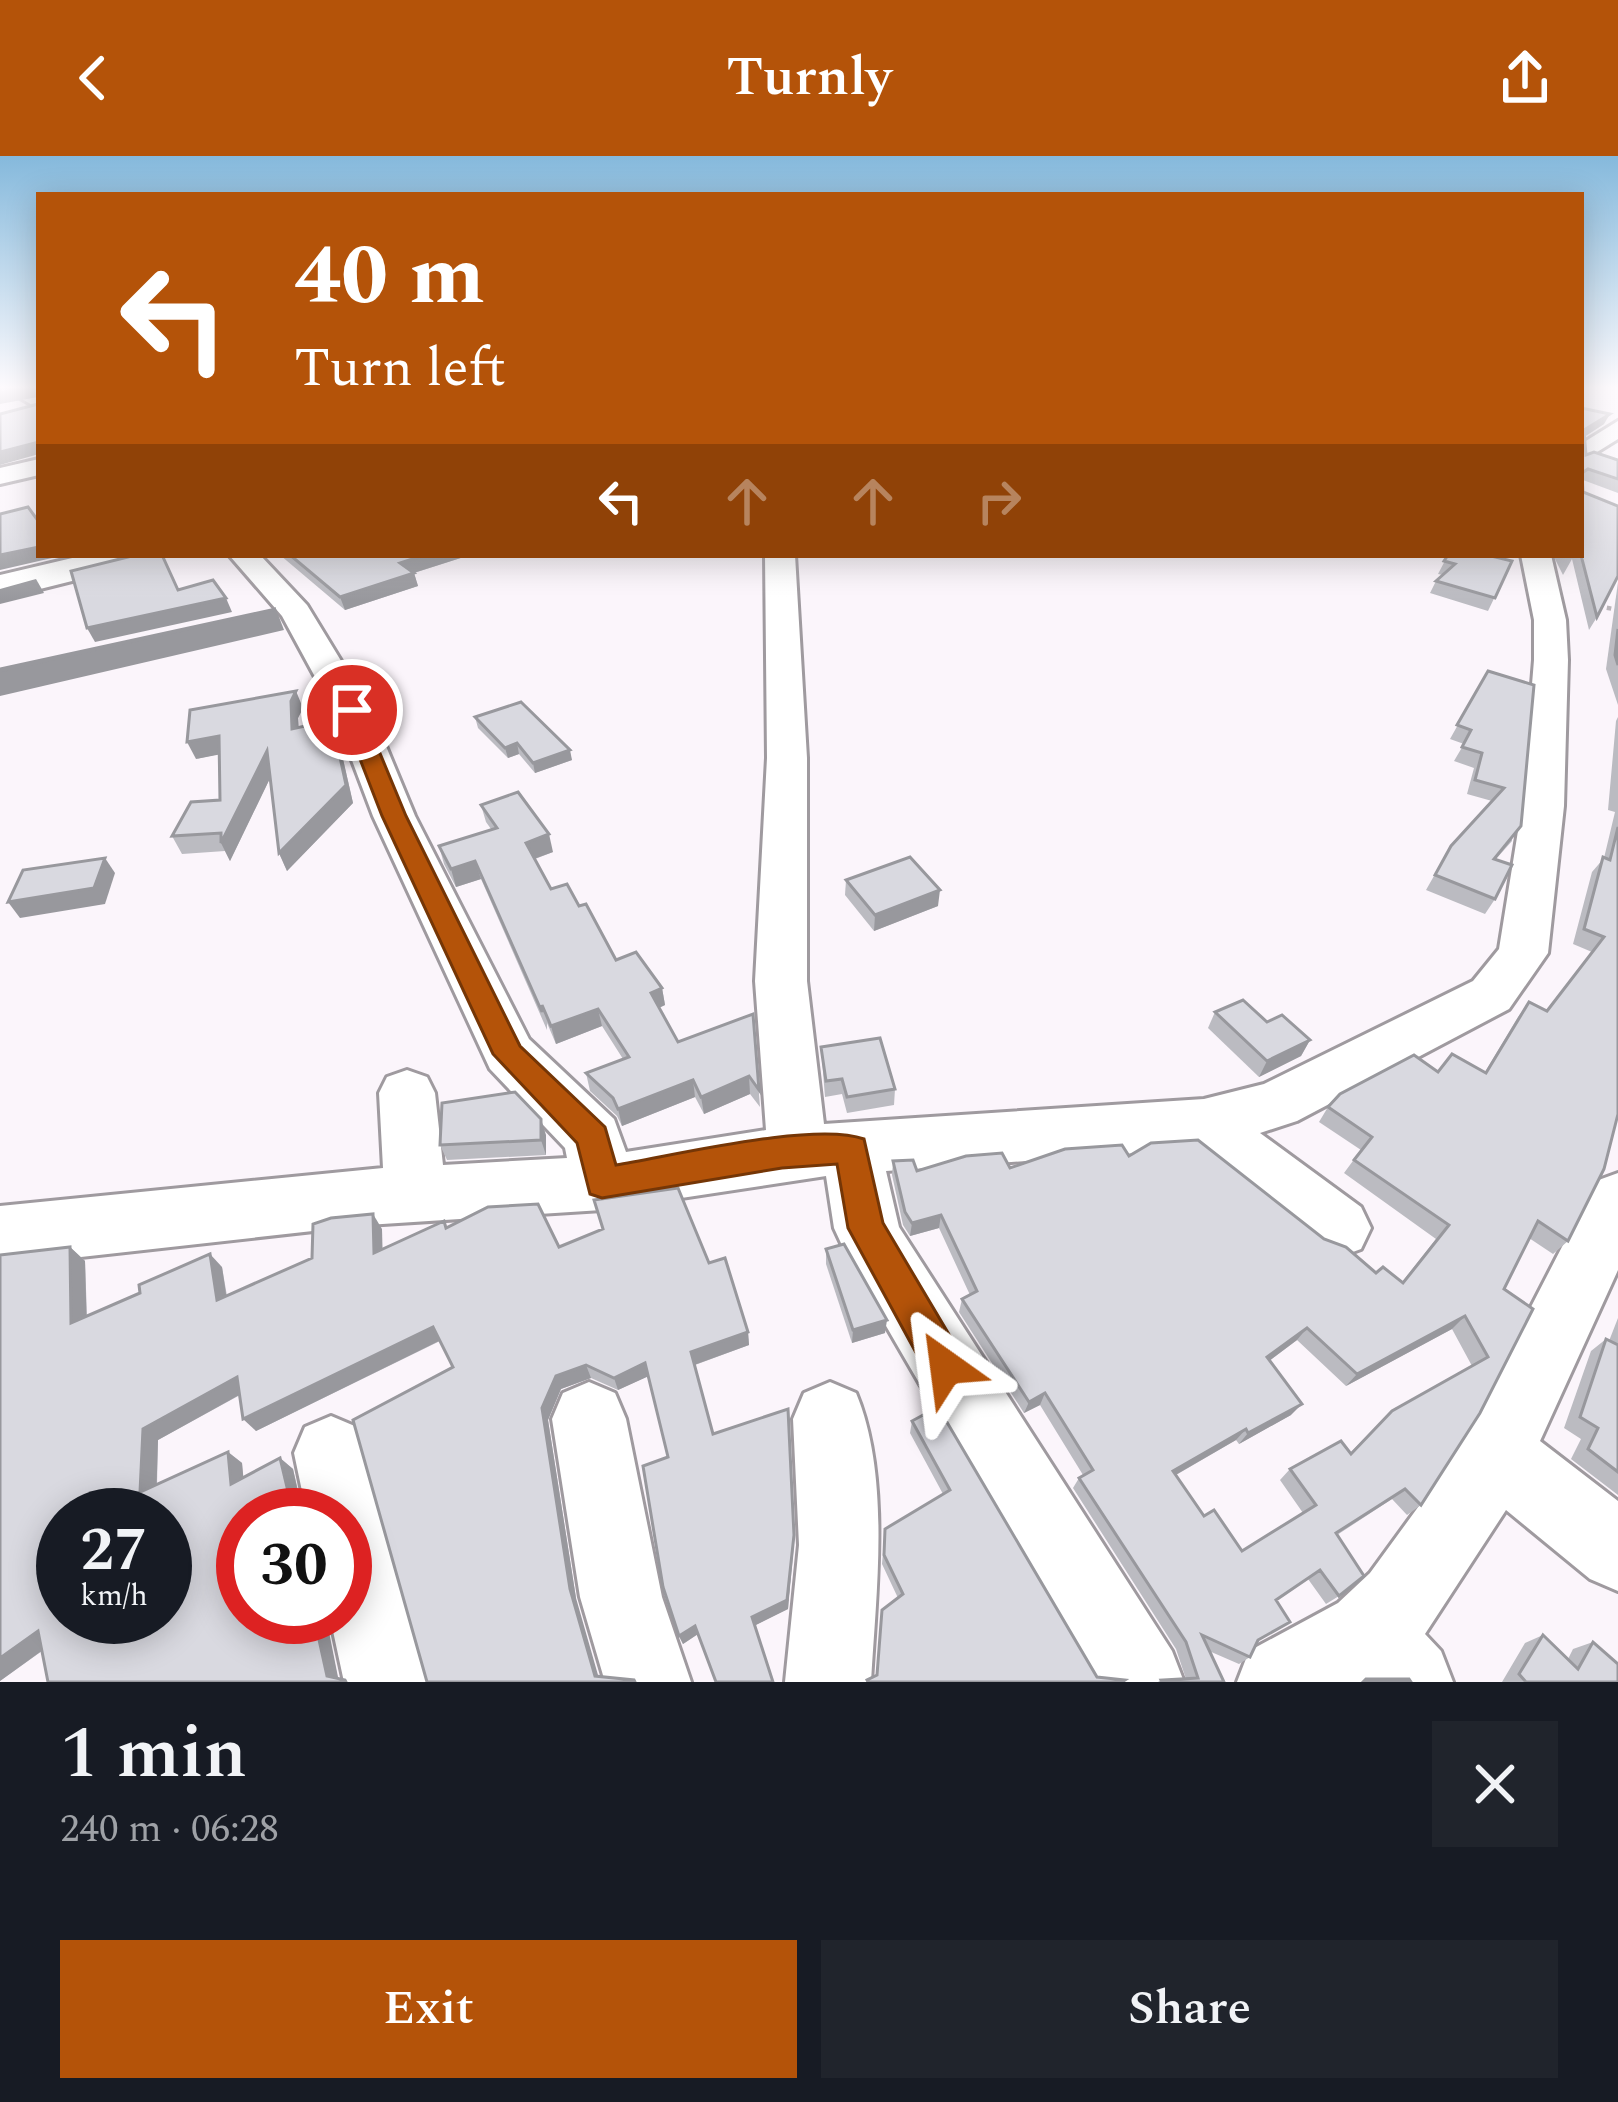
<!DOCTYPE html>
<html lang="en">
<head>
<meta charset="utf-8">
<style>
  :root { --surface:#171b24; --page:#20242c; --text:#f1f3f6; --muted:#9ea1a6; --accent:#b45309 }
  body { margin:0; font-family:Spectral,serif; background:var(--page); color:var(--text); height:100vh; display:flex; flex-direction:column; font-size:45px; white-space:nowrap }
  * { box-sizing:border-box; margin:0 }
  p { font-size:39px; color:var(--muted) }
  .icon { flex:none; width:66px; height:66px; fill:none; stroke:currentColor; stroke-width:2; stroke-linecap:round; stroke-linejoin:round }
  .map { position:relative; height:1526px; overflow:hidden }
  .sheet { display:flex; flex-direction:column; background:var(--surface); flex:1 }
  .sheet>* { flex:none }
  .top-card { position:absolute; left:36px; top:36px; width:1548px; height:366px; border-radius:0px; box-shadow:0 6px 30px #0003; background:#b45309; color:#fff; overflow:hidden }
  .speed { position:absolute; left:36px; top:1332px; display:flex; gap:24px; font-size:60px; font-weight:700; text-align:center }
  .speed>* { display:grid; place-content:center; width:156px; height:156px; border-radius:50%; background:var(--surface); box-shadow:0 6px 30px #0003; line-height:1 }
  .speed small { font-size:30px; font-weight:400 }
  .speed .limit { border:18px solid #d22; background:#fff; color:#111 }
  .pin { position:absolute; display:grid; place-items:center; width:102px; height:102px; color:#fff; margin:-51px; border:6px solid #fff; border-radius:50%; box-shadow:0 3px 12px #0007 }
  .me { position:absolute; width:132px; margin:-66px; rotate:329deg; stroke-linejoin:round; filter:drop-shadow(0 0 9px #0008) }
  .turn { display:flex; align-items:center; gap:42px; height:252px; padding:0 60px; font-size:54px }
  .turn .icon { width:156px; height:156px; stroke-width:2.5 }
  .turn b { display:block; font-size:84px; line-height:102px }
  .lanes { display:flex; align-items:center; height:114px; padding:0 60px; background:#0003; justify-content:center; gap:60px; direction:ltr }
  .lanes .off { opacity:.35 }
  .round { display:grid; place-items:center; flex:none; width:126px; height:126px; border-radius:0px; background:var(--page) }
  .headline { display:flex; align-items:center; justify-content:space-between; height:204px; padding:0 60px }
  h1 { font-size:72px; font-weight:600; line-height:90px }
  .primary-button { display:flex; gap:24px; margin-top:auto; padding:24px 60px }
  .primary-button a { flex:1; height:138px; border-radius:0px; background:var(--accent); color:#fff; font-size:48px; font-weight:600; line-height:138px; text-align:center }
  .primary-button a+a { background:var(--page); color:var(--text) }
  header { display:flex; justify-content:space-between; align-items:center; height:156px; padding:0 60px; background:var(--accent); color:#fff; font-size:54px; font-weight:600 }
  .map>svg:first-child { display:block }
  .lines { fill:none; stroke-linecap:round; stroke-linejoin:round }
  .minor-casing { stroke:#9f9a9f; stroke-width:6 }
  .major-casing { stroke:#9f9a9f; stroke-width:6 }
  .path { stroke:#bab5ba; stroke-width:4.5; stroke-dasharray:4.5 4.5; stroke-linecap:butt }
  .minor { fill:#fff; fill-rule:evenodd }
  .major { fill:#fff; fill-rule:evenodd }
  .wall { fill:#bbbbc1; fill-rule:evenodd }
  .shaded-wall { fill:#98989d }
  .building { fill:#d9d9e0; stroke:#98989d; stroke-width:3; fill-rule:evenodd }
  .route { fill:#b45309; stroke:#753606; stroke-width:3 }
</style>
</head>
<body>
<header><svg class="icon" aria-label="back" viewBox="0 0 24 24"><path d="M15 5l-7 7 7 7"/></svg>Turnly<svg class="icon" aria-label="share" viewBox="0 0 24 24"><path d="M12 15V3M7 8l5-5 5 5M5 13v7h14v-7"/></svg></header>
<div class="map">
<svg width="1618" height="1526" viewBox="0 0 1618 1526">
  <rect width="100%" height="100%" fill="#fbf5fb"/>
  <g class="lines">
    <defs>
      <g id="minor">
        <path d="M0,230H26L39,237V253Z"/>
        <path d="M1618,265V283L1581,306V288Z"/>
        <path d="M39,303V319L0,328V312Z"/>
        <path d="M229,399H260L307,449L371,554L415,660L529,883L614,963L626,996L766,974L755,825L767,602L765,399H795L807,602V825L824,968L1204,943L1264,928L1473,825L1499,793L1522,650L1534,504V464L1521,399H1551L1566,464L1568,504L1564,650L1548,797L1509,853L1297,965L1260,977L1361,1051L1371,1072L1361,1093L1339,1101L1317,1093L1193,993L886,1015L899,1071L1172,1495L1184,1526H1093L853,1113L834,1072L826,1020L602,1054L367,1069L0,1110V1050L383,1012L379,937L387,921L407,914L427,921L435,937L443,1009L567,1002L565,992L490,913L373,660L333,554L282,460Z"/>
        <path d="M1618,1017V1114L1540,1285L1618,1345V1435L1590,1423L1506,1354L1425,1478L1441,1495L1453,1526H1237L1249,1495L1338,1447L1370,1417L1424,1343L1469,1271L1596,1025Z"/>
        <path d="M589,1226L615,1237L626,1263L662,1441L691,1526H605L580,1441L552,1263L563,1237Z"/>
        <path d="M830,1226L856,1237C891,1321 876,1437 871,1526H785L799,1389L793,1263L804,1237Z"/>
        <path d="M331,1260L357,1271L368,1297L430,1526H344L330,1461H345V1359H307L294,1297L305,1271Z"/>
      </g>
      <path id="major" d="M85,399H150L144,407L0,443V419Z"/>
    </defs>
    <!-- minor casing -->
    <use href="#minor" class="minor-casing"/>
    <!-- major casing -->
    <use href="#major" class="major-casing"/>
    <!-- path -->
    <path class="path" d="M1598,450L1618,454"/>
    <!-- minor -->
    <use href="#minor" class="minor"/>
    <!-- major -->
    <use href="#major" class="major"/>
  </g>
  <!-- wall -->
  <g class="wall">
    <path d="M1581,252L1604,268L1585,280L1586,299L1618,304V337L1583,324L1597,461L1589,474L1572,403L1563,419L1553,399H1581Z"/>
    <path d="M280,399H470L414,417L418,430L345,454Z"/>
    <path d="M1448,399L1512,405L1488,455L1430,437L1436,425L1443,419L1438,418Z"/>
    <path d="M1618,426V549L1606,513Z"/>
    <path d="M1488,515L1512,685L1496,703L1495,743L1485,758L1426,734L1451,690L1492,645L1467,638L1474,612L1454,605L1464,588L1450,583Z"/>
    <path d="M303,552L298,562L299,572L332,564L338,581L353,647L287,715L279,697L270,622L230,705L225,695L182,698L172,680L220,644L219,598L196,603Z"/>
    <path d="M475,561L572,604L535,617L519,598L508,602L478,572Z"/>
    <path d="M1618,561V958L1568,1085L1553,1098L1529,1082L1504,1133L1533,1153L1421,1349L1407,1359L1392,1343L1337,1379L1339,1440L1326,1448L1308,1423L1276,1444L1290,1466L1257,1485L1250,1501L1239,1508L1209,1495L1224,1526H1158L1161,1524L1186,1523L1176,1493L1073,1332L1079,1322L1083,1319L1040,1249L1024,1257L959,1156L962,1143L970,1139L939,1072L910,1080L903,1069L892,1019L893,1005L917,1015L1010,1012L1129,1000L1324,1083L1376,1117L1402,1126L1436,1083L1344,1017L1361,994L1319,966L1328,951L1438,916H1485L1518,861L1529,846L1547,855L1592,796L1573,788L1592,716L1604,702L1615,656L1608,654L1616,565ZM1452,1173L1472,1210L1392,1255L1350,1297L1290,1313L1280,1324L1303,1357L1242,1395L1204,1360L1176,1319L1236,1284L1239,1288L1291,1259L1269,1205L1297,1184L1346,1230Z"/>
    <path d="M481,649L553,696L535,703L551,733L579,750L616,804L662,832L665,849L659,852L678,886L753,858L760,951L750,938L704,958L695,941L622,970L617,960L590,935L586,917L623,903L602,870L556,888L547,867V874L481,723L456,731L444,708L439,690L491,673L486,666Z"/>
    <path d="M846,724L938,750L874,775L845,739Z"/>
    <path d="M1215,856L1267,866L1310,884L1301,900L1259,921L1208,872Z"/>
    <path d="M821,891L895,933L894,949L847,957L842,938L825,941Z"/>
    <path d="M546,979V999L447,1004L440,989Z"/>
    <path d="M447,1071L559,1091L709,1107L748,1176L749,1189L695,1209L713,1278L794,1389L788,1453L755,1469L698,1478L683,1488L679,1480L668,1301L648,1220L618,1234L591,1222L561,1233L548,1264L576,1442L427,1526L453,1211L440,1185L256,1275L240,1239L158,1284L157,1329L228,1296L242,1307L243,1322L280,1302L293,1313L302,1352L243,1461L326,1462L42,1495L0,1525V1099L70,1091L85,1105L87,1160L222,1111L227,1140L382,1073V1093Z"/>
    <path d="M826,1093L885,1177L852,1187L826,1108Z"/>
    <path d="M1618,1162V1339L1571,1303L1581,1283L1564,1272L1591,1195L1606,1183L1609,1185Z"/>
    <path d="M912,1265L1097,1521L1122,1526H867V1524L876,1520L882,1454L898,1442L882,1408L885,1373L943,1338L910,1277Z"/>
    <path d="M1543,1479L1568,1503L1573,1493L1593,1486L1618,1526H1502L1525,1487Z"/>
  </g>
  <!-- shaded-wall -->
  <g class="shaded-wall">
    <path d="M33,230L38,241L0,248V237Z"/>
    <path d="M1610,258L1604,268L1581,283L1584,274Z"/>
    <path d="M39,286V298L0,309V296Z"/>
    <path d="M39,391V399H65L0,414V399Z"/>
    <path d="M425,399H470L404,420L400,407Z"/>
    <path d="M414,417L418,430L345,454L340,441Z"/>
    <path d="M36,423L44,437L0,448V433Z"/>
    <path d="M226,442L232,456L95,486L87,472Z"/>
    <path d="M276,453L284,474L0,540V515Z"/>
    <path d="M296,535L303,552L298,562L299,590L292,573L291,545Z"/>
    <path d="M332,564L338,581L353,647L287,715L279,697Z"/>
    <path d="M219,580L227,597L196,603L187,586Z"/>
    <path d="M517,587L519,598L508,602L505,592Z"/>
    <path d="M570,594L572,604L535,617L533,607Z"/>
    <path d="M267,595L275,612L230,705L221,687Z"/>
    <path d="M549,678L553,696L531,704L526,687Z"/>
    <path d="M105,702L115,717L105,748L20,762L8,746Z"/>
    <path d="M475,705L481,723L456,731L451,713Z"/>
    <path d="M940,734L938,750L874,775L875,759Z"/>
    <path d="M662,832L665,849L654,854L651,837Z"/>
    <path d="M598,853L602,870L556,888L551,870Z"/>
    <path d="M1310,884L1301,900L1259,921L1267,905Z"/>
    <path d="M749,920L750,938L704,958L701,941Z"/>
    <path d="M693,924L695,941L622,970L618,953Z"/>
    <path d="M541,963L546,979V999L541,984Z"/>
    <path d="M373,1058L382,1073L383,1111L374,1097Z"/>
    <path d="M941,1059L939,1072L910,1080L912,1067Z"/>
    <path d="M70,1091L85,1105L87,1180L71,1167Z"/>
    <path d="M210,1098L222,1111L229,1158L217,1144Z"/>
    <path d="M1465,1160L1452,1173L1346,1230L1357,1218Z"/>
    <path d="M887,1164L885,1177L852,1187L853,1174Z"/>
    <path d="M433,1171L441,1184L256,1275L243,1263Z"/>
    <path d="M1307,1172L1297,1184L1257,1214L1267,1201Z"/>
    <path d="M748,1176L749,1189L694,1209L691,1196Z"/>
    <path d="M645,1207L649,1220L618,1234L614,1222Z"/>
    <path d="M586,1209L591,1222L561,1233L548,1264L576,1442L600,1526L595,1520L570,1433L542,1252L556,1220Z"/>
    <path d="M237,1221L250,1233L158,1284L156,1347L140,1336L143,1273Z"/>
    <path d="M1045,1237L1040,1249L1024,1257L1029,1246Z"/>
    <path d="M1302,1248L1291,1259L1239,1288L1248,1277Z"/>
    <path d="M1246,1273L1236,1284L1165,1325L1173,1315Z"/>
    <path d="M228,1296L242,1307L245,1339L231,1328Z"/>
    <path d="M280,1302L293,1313L303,1359L292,1352Z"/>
    <path d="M794,1379L788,1453L754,1470L752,1461Z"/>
    <path d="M314,1461H326L339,1526L327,1520Z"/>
    <path d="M695,1470L698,1478L683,1488L679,1480Z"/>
    <path d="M38,1475L58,1483L0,1525V1502Z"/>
  </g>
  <!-- building -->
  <g class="building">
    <path d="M0,230H31L0,237Z"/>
    <path d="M33,230H39V286L0,296V258L38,248V234Z"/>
    <path d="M1581,252L1610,258L1584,274L1586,299L1594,296L1618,304V323L1588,313L1582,317L1583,336L1618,350V420L1597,461L1581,399Z"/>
    <path d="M28,351L39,366V391L0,399V358Z"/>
    <path d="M136,399H162L178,434L213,424L226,442L87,472L71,415Z"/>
    <path d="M290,399H425L400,407L414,417L340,441Z"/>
    <path d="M1448,399H1487L1512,405L1495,442L1436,425L1455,408L1444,405Z"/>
    <path d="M276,453L0,515V513Z"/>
    <path d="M1618,473V509L1615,499Z"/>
    <path d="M1488,515L1534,529L1521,670L1494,703L1512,709L1495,743L1435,719L1451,690L1504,632L1475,624L1482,597L1462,591L1471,574L1457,569Z"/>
    <path d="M296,535L291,545L292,573L332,564L346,629L279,697L267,595L221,687V677L172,680L191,646L220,644L219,580L187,586L190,554Z"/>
    <path d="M521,546L570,594L533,607L517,587L505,592L475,561Z"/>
    <path d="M518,636L549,678L526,687L551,733L567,728L579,750L586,748L616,804L636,796L662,832L651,837L678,886L753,858L759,934L749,920L701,941L693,924L618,953L613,942L586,917L629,901L598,853L551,870L542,849V856L475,705L451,713L439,690L497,672L481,649Z"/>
    <path d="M1618,671V958L1604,1013L1568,1085L1538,1065L1504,1133L1533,1153L1480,1257L1421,1349L1405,1333L1336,1377L1364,1420L1339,1440L1320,1414L1276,1444L1290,1466L1258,1484L1250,1501L1202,1479L1224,1526H1162L1161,1524L1198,1522L1186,1486L1079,1322L1093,1314L1045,1237L1029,1246L962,1143L977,1135L941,1059L912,1067L905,1056L893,1005L913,1004L917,1015L966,1000L1002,997L1010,1012L1065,993L1122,989L1129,1000L1151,987L1198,984L1324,1083L1346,1091L1376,1117L1383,1111L1403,1127L1449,1069L1354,1004L1372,981L1328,951L1340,938L1414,899L1438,916L1452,898L1486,917L1529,846L1547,855L1604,781L1584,773L1603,701L1610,704ZM1465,1160L1488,1201L1392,1255L1351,1298L1341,1285L1290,1313L1316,1349L1242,1395L1214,1354L1204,1360L1173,1315L1246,1273L1248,1277L1302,1248L1267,1201L1307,1172L1357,1218Z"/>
    <path d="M910,701L940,734L875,759L846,724Z"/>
    <path d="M105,702L94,732L8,746L23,714Z"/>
    <path d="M1243,844L1267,866L1282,859L1310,884L1267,905L1215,856Z"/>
    <path d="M880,882L895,933L847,941L842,923L826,925L821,891Z"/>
    <path d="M515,936L541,963V984L440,989L442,947Z"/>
    <path d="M678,1032L709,1107L725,1102L748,1176L691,1196L713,1278L788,1253L794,1379L787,1444L752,1461L773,1526H716L695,1470L679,1480L663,1431L643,1310L668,1301L645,1207L614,1222L586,1209L556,1220L542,1252L570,1433L595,1520L634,1524L635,1526H427L353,1264L453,1211L433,1171L243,1263L237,1221L143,1273L140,1336L228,1296L231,1328L280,1302L292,1352L329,1353V1359H243V1461H314L327,1520L345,1524L346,1526H48L38,1475L0,1502V1099L70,1091L71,1167L140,1137L139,1129L210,1098L217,1144L312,1102L313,1068L331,1062L373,1058L374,1097L444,1065L446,1072L488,1051L538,1048L559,1091L603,1073L594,1044ZM63,1359H165V1461H63Z"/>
    <path d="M844,1088L887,1164L853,1174L826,1093Z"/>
    <path d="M1606,1183L1618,1189V1316L1588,1293L1598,1272L1580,1261Z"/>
    <path d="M938,1251L1097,1521L1125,1524L1122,1526H868L867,1524L877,1519L882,1454L903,1438L884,1399L885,1373L950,1334L912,1265Z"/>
    <path d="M1543,1479L1578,1513L1593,1486L1618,1508V1526H1526L1519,1518Z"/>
    <path d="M1366,1523H1409L1411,1526H1363Z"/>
  </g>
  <!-- sky -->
  <linearGradient id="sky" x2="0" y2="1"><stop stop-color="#85b9dc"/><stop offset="0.52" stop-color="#fdfafd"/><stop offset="1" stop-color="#fdfafd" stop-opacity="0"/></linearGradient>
  <rect width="1618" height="444" fill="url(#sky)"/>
  <!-- route -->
  <path class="route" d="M352,548L362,554L406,660L520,890L605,971L616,1009C672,1000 815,965 864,983L883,1067L960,1197L966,1211L960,1226L946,1231L932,1226L848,1072L837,1008L782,1012L602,1042L590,1038L577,987L493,898L382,660L341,554Z"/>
</svg>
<div class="speed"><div>27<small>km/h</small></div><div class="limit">30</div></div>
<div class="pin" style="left:352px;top:554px;background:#d93025"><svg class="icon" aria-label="arrive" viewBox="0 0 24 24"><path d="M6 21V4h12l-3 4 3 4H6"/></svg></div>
<svg class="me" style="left:946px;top:1211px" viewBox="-20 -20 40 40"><path d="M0-17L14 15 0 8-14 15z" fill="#b45309" stroke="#fff" stroke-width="4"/></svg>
<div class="top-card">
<div class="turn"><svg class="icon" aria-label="left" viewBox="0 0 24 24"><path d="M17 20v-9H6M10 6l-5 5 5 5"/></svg><div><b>40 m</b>Turn left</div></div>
<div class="lanes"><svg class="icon" aria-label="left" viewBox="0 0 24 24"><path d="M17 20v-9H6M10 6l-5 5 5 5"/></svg><svg class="icon off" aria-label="ahead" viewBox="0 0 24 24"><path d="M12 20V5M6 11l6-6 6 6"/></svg><svg class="icon off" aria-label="ahead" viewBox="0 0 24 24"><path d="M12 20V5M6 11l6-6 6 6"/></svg><svg class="icon off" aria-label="right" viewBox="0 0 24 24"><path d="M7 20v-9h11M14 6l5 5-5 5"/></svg></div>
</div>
</div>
<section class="sheet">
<div class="headline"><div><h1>1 min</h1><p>240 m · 06:28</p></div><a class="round"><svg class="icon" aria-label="close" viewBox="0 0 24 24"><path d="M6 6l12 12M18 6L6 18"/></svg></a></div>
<div class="primary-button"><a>Exit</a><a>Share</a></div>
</section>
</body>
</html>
